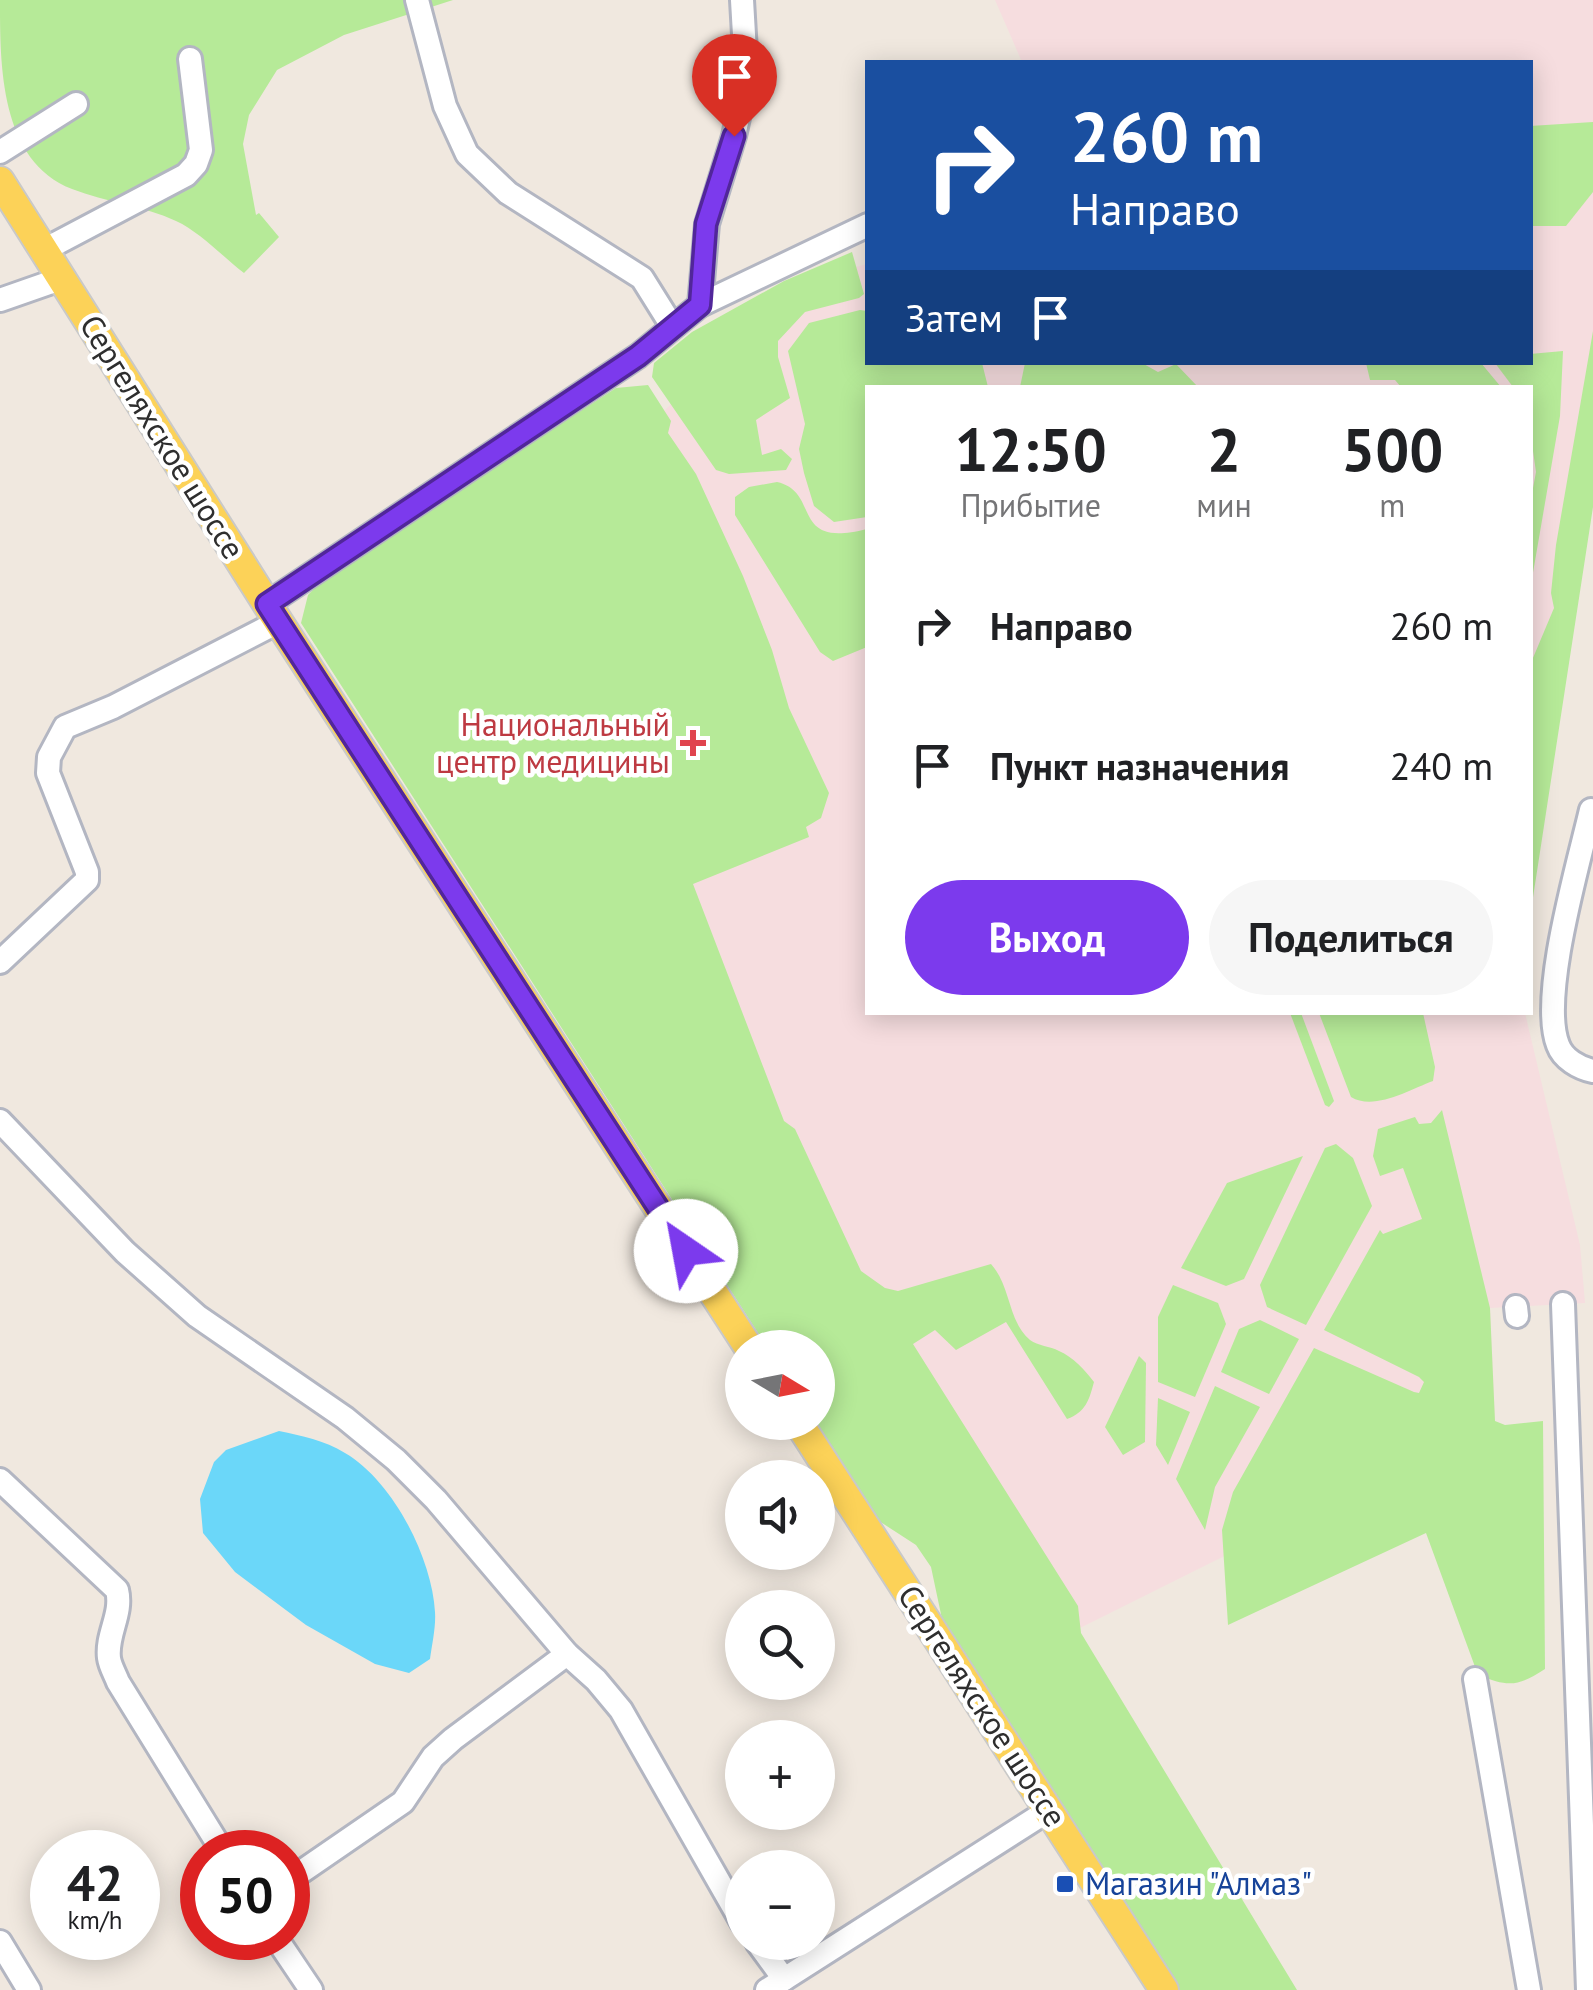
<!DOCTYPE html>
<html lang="ru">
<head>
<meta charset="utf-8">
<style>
  :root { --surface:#fff; --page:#f6f6f6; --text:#202124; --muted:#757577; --accent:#7c3aed }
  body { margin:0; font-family:"PT Sans",sans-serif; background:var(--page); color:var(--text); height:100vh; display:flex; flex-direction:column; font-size:38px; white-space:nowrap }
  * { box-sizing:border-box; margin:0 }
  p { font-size:32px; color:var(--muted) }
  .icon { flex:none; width:55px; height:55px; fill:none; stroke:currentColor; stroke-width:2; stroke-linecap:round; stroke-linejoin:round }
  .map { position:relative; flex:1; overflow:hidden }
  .drawer { position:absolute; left:865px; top:385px; width:668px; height:630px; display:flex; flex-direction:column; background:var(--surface); border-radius:0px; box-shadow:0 5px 25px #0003 }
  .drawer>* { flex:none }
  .hud { position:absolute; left:865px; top:60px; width:668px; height:305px; border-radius:0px; box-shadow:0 5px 25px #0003; background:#1a4fa0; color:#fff; overflow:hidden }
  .needle { width:65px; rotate:100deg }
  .controls { position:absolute; left:725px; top:1330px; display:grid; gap:20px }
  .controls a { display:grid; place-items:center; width:110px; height:110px; border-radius:50%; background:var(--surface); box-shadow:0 5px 25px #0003; font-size:50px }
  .speed { position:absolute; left:30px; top:1830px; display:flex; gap:20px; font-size:50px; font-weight:700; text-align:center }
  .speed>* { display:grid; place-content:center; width:130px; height:130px; border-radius:50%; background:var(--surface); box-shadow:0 5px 25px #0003; line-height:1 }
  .speed small { font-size:25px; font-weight:400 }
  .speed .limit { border:15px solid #d22; background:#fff; color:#111 }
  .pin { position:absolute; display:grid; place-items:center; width:85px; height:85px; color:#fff; margin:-102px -42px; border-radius:50% 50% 50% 0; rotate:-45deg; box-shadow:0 0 10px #0007 }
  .pin .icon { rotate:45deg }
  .me { position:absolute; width:110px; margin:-55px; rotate:327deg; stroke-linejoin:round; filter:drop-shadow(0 0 8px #0008) }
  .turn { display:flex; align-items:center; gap:35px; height:210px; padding:0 40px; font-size:45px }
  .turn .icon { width:130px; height:130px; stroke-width:2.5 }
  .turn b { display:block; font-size:70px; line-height:85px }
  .then { display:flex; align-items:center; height:95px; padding:0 40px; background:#0003; gap:20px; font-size:38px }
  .eta { display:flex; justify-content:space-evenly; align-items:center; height:170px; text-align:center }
  .eta b { font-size:60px; font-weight:700; line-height:70px }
  .primary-button { display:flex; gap:20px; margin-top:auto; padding:20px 40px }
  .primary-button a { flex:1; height:115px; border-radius:60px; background:var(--accent); color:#fff; font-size:40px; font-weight:700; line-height:115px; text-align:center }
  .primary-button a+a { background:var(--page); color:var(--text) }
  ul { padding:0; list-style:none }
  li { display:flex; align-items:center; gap:30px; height:140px; padding:0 40px }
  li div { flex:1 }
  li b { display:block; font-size:38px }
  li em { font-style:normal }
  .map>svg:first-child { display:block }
  .medical { fill:#f6dddf }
  .green { fill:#b6ea98 }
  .water { fill:#6bd7f9 }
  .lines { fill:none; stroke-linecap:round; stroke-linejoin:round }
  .minor-casing { stroke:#b3b6c2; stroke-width:28 }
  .major-casing { stroke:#c9c9c9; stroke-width:32 }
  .minor { stroke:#fff; stroke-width:22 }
  .major { stroke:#fcd258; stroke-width:28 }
  .route-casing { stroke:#51269a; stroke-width:25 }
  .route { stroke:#7c3aed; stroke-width:18 }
  .health-dot { fill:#e0444e; stroke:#fff; stroke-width:4 }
  .transit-dot { fill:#1a4fb4; stroke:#fff; stroke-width:4 }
  .labels { text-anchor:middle; stroke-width:9; stroke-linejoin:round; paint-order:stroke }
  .street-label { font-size:32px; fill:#2e2e2e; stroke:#fff }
  .health-label { font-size:32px; fill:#be3a42; stroke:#fff; text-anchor:end }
  .transit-label { font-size:32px; fill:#164399; stroke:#fff; text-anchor:start }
</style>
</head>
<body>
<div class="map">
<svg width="1593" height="1990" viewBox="0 0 1593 1990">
  <rect width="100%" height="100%" fill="#f0e8df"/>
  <!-- medical -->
  <path class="medical" d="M995,0H1593V471L1530,856V388H868V1012L1525,1013L1580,1245L1585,1303L1490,1308L1495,1421L1078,1629L450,629L671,404L829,274L867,264L868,362H1530V62H1022Z"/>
  <!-- green -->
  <g class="green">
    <path d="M0,0H453L344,35L277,70L249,115L243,144L256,215L259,213L279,237L244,273C223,257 200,232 176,221C144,206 106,202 72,189C0,161 0,66 0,0Z"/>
    <path d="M1593,122V192L1566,226H1530V126Z"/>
    <path d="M852,252L864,294L859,298L805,312L778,341V357L790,398L756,420L762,455L781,449L792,459L786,470L729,474L716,470L652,377L654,363L692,332L784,281Z"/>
    <path d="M860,310L867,311L868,362L982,363L988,387L868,388L867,517L834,522L814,506L804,473L799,449L805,424L788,351L809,323Z"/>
    <path d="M1593,331V507L1530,917V665L1554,608L1551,593L1556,545Z"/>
    <path d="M1563,351L1560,416L1530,590V504L1536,472L1530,430V388L1513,387L1495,363L1530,362V354Z"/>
    <path d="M1025,363H1142L1158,372L1176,364L1198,387H1020Z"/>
    <path d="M1366,363H1481L1501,387H1401L1395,380H1370Z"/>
    <path d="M648,385L671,421L668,433L696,474L743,576L772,650L789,708L829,793L821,818L806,827L809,837L693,884L784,1121L795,1129L861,1271L885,1288L898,1291L991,1264C1011,1286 1008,1322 1030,1340C1038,1346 1050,1346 1059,1351C1073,1357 1085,1370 1094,1382C1089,1400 1086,1412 1067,1419L1006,1322L956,1350L935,1330L913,1344L1078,1606L1081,1633L1297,1990H1180L942,1619L931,1567L916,1545L879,1521L815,1423L818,1348L767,1347L301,623L308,595L324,578L616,388Z"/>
    <path d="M777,482C822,492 788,549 867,529V647L833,661L820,652L735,515V497L749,487Z"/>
    <path d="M1290,1013H1301L1334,1101L1329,1107L1325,1105Z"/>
    <path d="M1319,1013H1423L1435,1067L1433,1081C1409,1090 1374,1111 1351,1097Z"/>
    <path d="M1442,1110L1490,1308L1495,1421L1505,1425L1543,1421L1545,1669C1517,1687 1509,1687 1478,1675L1426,1533L1228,1625L1222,1530L1233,1492L1314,1348L1414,1392L1419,1393L1424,1382L1419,1377L1324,1330L1380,1230L1383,1234L1422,1219L1403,1168L1380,1176L1373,1156L1378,1129L1415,1117L1419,1124L1431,1123Z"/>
    <path d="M1336,1144L1353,1158L1372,1206L1306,1325L1267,1307L1260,1285L1325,1148Z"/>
    <path d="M1303,1156L1244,1279L1226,1286L1181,1268L1227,1183Z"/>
    <path d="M1173,1285L1218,1303L1226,1324L1195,1397L1158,1382V1317Z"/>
    <path d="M1260,1320L1299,1339L1269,1394L1221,1372L1239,1329Z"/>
    <path d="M1139,1356L1146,1363L1145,1442L1123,1455L1105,1427Z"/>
    <path d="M1215,1386L1260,1407L1215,1487L1205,1530L1176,1479Z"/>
    <path d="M1158,1398L1190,1412L1168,1465L1156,1445Z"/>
  </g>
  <!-- water -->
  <path class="water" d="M279,1431C302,1436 324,1440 345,1453C393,1481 432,1558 435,1612C436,1627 432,1644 430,1659L409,1673L375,1664L306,1625L235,1572L203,1533L200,1499L214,1462L226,1450Z"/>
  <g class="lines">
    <defs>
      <g id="minor">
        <path d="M417,0L445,106L467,154L508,193L642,278L672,326"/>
        <path d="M0,152L76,104"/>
        <path d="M44,250L186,175L196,164L201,150L190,59"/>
        <path d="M0,300L63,278"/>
        <path d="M700,305L707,224L734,136L743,95L745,52L742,0"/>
        <path d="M267,604L638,356L700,305L868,225"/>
        <path d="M1591,810C1579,862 1539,997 1558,1045C1563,1059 1579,1068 1593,1071"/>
        <path d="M0,962L87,880V872L48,773L49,757L65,727L113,707L278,622"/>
        <path d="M0,1121L125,1252L197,1316L345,1418L396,1460L436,1500L567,1654L596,1680L621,1710L742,1922"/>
        <path d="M1563,1304L1588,1990"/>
        <path d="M1516,1307L1517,1316"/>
        <path d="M0,1480L117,1590C123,1614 106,1634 109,1658C110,1666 115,1674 118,1682L223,1852"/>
        <path d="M1475,1679L1529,1990"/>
        <path d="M288,1881L403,1802L433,1757L453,1739L567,1654"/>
        <path d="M276,1938L311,1990"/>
        <path d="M0,1942L29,1990"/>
        <path d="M757,1942L784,1979"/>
        <path d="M767,1990L1049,1810"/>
      </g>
      <g id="major">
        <path d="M0,181L267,604L749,1348"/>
        <path d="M798,1422L1164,1990"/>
      </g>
    </defs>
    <!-- minor casing -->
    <use href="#minor" class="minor-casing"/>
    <!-- major casing -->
    <use href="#major" class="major-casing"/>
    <!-- minor -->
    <use href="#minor" class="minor"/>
    <!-- major -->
    <use href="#major" class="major"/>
  </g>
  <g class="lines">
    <defs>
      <path id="route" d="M686,1251L267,604L638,356L700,305L706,224L734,136"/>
    </defs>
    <!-- route casing -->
    <use href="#route" class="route-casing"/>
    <!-- route -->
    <use href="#route" class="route"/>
  </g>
  <!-- markers -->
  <path class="health-dot" d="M688 728h10v10h10v10h-10v10h-10v-10h-10v-10h10z"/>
  <rect class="transit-dot" x="1055" y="1874" width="20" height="20" rx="5"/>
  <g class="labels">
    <!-- street labels -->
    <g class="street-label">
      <text transform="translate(162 437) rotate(58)" y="11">Сергеляхское шоссе</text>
      <text transform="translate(982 1706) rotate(57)" y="11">Сергеляхское шоссе</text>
    </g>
    <!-- health labels -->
    <g class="health-label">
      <text x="670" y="736">Национальный<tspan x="670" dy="37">центр медицины</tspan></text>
    </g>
    <!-- transit labels -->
    <g class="transit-label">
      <text x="1085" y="1895">Магазин "Алмаз"</text>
    </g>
  </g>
</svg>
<div class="controls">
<a><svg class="needle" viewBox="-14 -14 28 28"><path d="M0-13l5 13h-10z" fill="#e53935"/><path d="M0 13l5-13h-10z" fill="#757577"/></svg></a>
<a><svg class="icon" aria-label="sound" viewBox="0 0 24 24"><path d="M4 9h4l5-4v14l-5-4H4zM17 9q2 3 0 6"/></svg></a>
<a><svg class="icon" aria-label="search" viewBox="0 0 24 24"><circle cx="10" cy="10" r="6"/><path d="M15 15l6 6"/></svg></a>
<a>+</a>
<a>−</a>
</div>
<div class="speed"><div>42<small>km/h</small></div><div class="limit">50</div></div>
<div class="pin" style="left:734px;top:136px;background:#d93025"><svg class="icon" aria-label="arrive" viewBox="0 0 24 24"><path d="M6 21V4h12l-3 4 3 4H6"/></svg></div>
<svg class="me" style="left:686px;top:1251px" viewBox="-20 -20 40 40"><circle r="19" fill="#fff"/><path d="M0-13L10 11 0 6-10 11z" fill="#7c3aed"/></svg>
<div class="hud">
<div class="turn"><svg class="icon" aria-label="right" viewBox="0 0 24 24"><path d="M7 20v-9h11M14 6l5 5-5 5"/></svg><div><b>260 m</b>Направо</div></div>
<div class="then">Затем<svg class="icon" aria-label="arrive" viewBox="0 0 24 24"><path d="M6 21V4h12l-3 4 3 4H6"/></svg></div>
</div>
<section class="drawer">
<div class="eta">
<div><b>12:50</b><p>Прибытие</p></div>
<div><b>2</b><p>мин</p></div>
<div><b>500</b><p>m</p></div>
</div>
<ul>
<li><svg class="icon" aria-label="right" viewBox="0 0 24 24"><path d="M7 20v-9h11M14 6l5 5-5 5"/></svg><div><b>Направо</b></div><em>260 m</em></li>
<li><svg class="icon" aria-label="arrive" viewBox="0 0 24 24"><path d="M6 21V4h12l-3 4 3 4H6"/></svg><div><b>Пункт назначения</b></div><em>240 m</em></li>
</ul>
<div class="primary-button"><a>Выход</a><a>Поделиться</a></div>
</section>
</div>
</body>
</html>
